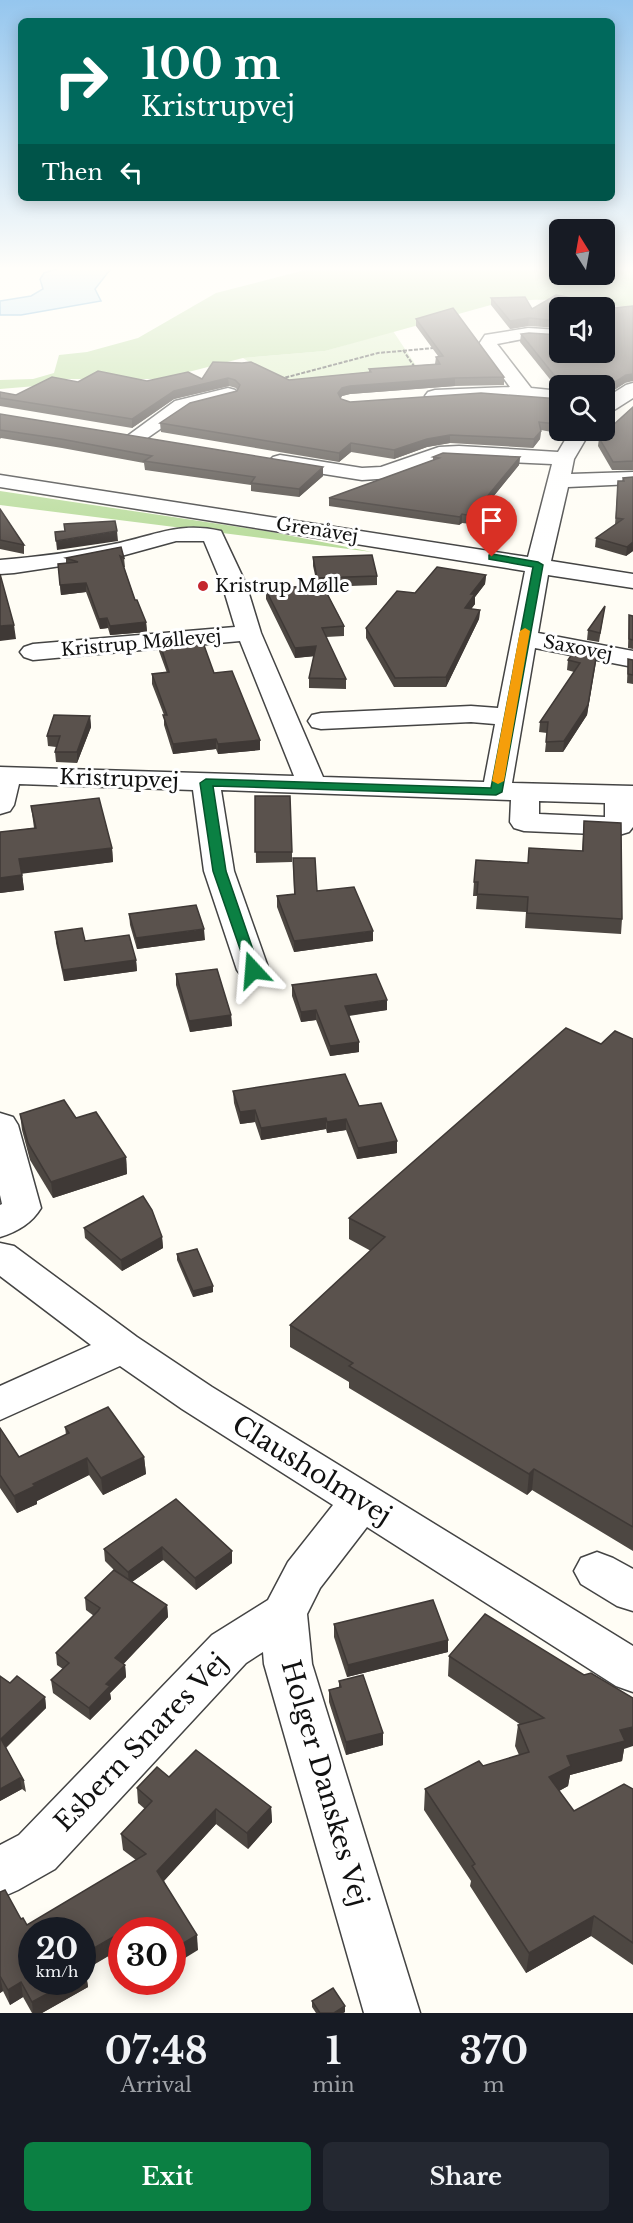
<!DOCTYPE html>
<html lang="en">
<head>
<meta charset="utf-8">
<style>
  :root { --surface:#171b24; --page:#242831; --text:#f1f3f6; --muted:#9ea1a6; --accent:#0b8043 }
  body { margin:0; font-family:"Libre Baskerville",serif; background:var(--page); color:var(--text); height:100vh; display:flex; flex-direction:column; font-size:22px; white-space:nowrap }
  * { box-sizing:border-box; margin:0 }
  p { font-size:20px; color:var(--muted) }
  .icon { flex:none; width:33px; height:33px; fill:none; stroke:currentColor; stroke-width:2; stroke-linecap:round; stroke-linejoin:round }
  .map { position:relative; height:2013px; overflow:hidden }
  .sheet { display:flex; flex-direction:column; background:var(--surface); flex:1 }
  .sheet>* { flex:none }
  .top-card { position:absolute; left:18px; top:18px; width:597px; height:183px; border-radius:9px; box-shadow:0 3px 15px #0003; background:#00695c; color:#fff; overflow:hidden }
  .needle { width:39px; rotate:349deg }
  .controls { position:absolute; left:549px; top:219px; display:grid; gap:12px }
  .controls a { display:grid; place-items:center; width:66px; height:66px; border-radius:9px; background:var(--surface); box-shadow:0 3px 15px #0003; font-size:30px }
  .speed { position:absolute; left:18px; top:1917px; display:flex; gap:12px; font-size:30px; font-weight:700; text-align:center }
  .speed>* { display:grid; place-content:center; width:78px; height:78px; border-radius:50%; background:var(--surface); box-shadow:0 3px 15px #0003; line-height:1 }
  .speed small { font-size:15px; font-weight:400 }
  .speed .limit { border:9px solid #d22; background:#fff; color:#111 }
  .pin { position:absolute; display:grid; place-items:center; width:51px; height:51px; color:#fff; margin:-62px -26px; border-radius:50% 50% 50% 0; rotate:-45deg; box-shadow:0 0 6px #0007 }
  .pin .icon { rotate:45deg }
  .me { position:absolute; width:66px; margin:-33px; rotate:341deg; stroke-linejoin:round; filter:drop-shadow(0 0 4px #0008) }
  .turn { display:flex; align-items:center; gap:21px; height:126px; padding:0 24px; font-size:27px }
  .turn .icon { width:78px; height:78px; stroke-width:2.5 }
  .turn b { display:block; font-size:42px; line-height:51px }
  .then { display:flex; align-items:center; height:57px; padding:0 24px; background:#0003; gap:12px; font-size:22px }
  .eta { display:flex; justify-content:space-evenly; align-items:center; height:102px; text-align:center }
  .eta b { font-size:36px; font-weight:700; line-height:42px }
  .cta { display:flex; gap:12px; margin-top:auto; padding:12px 24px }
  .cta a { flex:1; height:69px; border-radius:9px; background:var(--accent); color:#fff; font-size:24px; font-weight:700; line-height:69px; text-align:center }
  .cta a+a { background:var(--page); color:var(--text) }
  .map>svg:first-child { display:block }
  .green { fill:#d5ebbd }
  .forest { fill:#b9dc9c }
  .water { fill:#b9e0f7; stroke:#3f96cf; stroke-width:1.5 }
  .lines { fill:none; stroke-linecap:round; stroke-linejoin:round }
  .minor-casing { stroke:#444; stroke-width:3 }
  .path { stroke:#333; stroke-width:2; stroke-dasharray:4 1.5; stroke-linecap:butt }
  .minor { fill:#fff; fill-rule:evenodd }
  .wall { fill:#4d4742 }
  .shaded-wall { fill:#3f3936 }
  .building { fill:#5a524d; stroke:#3f3936; stroke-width:1.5 }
  .route { fill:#0b8043; stroke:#07532c; stroke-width:1.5 }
  .slow { fill:#f59e0b }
  .poi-dot { fill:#c4262e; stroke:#fff; stroke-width:2 }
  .labels { text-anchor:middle; stroke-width:6; stroke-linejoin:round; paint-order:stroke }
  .far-street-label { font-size:18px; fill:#111; stroke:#fff }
  .far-poi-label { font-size:18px; fill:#111; stroke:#fff; text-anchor:start }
  .street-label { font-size:21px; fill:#111; stroke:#fff }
  .near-street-label { font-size:26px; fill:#111; stroke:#fff }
</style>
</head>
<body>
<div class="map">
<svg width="633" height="2013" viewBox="0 0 633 2013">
  <rect width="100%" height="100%" fill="#fffdf5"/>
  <!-- green -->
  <path class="green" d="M393,331L419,370L280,382L243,358L325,351Z"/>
  <!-- forest -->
  <g class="forest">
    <path d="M321,266H559L560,274H604L605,266L633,267V308C588,301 543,296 498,303L325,351L243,358L161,379H51L36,386L0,389V380L33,379L54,373L59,355L87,352L138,338L216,293Z"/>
    <path d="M0,491L272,532L372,552L0,505Z"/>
  </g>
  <!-- water -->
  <path class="water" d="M65,266H113L95,289L101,301L21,315H0V301L31,296L43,289L40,279L44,273Z"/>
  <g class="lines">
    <defs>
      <g id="minor">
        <path d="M528,328L560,330V341L528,338L497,344L531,388L560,391V403L498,399L435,402L428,400L425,396L428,392L435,390L510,387L479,344L485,335Z"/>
        <path d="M633,383V398L611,412L604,414V399L626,385Z"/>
        <path d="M228,388L235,390L238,394L235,398L189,409L143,441L136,443L129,441L126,437L175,401Z"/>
        <path d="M571,430H591L574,459L571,474L633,472V484L568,487L551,561L633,574V588L548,575L538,633L633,651V667L535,648L512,783L633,786V827L629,832L619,835L524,831L514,828L510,822L511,800L221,790L234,871L269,970L264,977L253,980L242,977L237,970L204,871L193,790L19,784L14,805L10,811L0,814V767L294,776L240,641L33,660L24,657L20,652L24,647L33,644L235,627L222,584L204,541H176L114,558L14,573L0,574V560C38,557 76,552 114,544C154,536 179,521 221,531L246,584L261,633L323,777L484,782L495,724L471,722L321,729L312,727L308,721L312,715L321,713L471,706L498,708L525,571L0,487V475L528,557L552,464L442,459L392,478L362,480L280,467L273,465L269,461L273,457L280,455L362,468L381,467L439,447L459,446L558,452ZM539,801L605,803V817L539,814Z"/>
        <path d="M0,1113L13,1117L18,1125L41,1208C32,1223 17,1232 0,1237V1205L2,1204L0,1195Z"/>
        <path d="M0,1243L14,1246L137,1337L212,1387L633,1646V1692L616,1686L367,1527L320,1588L307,1614L312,1664L420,2013H364L264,1664L263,1652L246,1663L55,1869L18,1890L0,1898V1845L19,1835L212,1635L268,1600L288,1562L333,1505L182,1409L120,1366L0,1420V1386L91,1345L0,1276Z"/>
        <path d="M597,1552L613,1558L633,1569V1611L617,1606L581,1584L574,1571L581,1558Z"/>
      </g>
    </defs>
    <!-- minor casing -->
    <use href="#minor" class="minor-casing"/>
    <!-- path -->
    <g class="path">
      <path d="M403,350L416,369"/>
      <path d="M280,379L378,353L434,348"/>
    </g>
    <!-- minor -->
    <use href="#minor" class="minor"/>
  </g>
  <!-- wall -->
  <g class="wall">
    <path d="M491,298L532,309L560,308V328L528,326L510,329L491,305Z"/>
    <path d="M416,319L504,377V385L455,386L350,394L342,396L341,398V399L350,402L560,399V430L557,433L541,430L540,439L533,448L450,443L427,447L394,459L351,452L339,462L161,432L160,423L237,391V390L236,388L229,386L174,399L132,428L0,406V398L78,382L147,381L202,379L213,362L289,380L369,372V369L435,364L436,357L438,356L416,326Z"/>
    <path d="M521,334L625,383L611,392L604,390V386H560V389L557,388L520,342Z"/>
    <path d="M633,407V470H612L598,446L599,438Z"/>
    <path d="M0,414L323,476L299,497L251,491V485L145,470L144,463L62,448L1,438L0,439Z"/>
    <path d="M433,457H520L519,465L471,524L462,523L459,525L329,506V498L433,460Z"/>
    <path d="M633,477V551L626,556L595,547L596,538L615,525L618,481H622L623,478Z"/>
    <path d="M0,509L24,545V554L0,549Z"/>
    <path d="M121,547L124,558L125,567H124L135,600L146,622L147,632L110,635L108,628L100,629L86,592L61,595L58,564L66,563V558Z"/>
    <path d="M313,557L377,576V585L324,587L344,626V636L326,637L346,679V689L309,688V678L314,656L295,658L266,599V590L317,584L313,566Z"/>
    <path d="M486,575L485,584L475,597V604L471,609L480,610L479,619L446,687H394L366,638V628L415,593Z"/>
    <path d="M605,606L599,642L587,640L588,630Z"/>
    <path d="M629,615L633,616V649L628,648Z"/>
    <path d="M159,641L214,673L260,750L218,754L216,749L173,754L164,725V715L152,684V674L167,673L159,651Z"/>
    <path d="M628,659L633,660V684L627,683Z"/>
    <path d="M568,660L596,662L587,715L563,752H545L547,733L539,732L540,722L574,672L567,670Z"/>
    <path d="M90,716L91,727L77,763L56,762L55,752L56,747L48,746L47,736Z"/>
    <path d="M255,796L292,852V862L256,863Z"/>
    <path d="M31,806L112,848L113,862L22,873L24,890L0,893V832L34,828Z"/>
    <path d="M584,821L622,919L621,934L525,928L526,912L476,909L477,896H473L474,882L528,863L582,851Z"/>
    <path d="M293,858L317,891L373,941L294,952L277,907V896L294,894Z"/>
    <path d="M129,914L205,940L137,949L130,925Z"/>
    <path d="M55,932L85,941L136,960L137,971L64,981L56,943Z"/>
    <path d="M176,974L231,1015L232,1026L190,1032L176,985Z"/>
    <path d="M292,985L387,1010L349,1016L359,1042V1052L330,1056L316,1020L301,1022L292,996Z"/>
    <path d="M633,1039V1551L532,1490L527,1495L349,1388V1382L290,1347V1325L371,1251L349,1239V1218L601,1044Z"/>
    <path d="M233,1091L359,1106L397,1141V1153L357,1159L346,1130L327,1133L326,1129L261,1140L255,1122L240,1124L234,1103Z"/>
    <path d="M20,1114L76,1118L126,1157L127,1174L53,1198L30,1160L22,1130Z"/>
    <path d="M84,1228L162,1237L163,1248L122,1271L85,1238Z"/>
    <path d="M177,1254L213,1292L193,1297L177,1260Z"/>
    <path d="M65,1427L144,1457L146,1474L103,1495L89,1475L37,1501V1504L17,1513L0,1488V1428L19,1457L66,1435Z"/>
    <path d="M176,1499L232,1551V1563L196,1590L163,1560L132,1582L167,1605L168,1617L123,1664L125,1665L126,1677L110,1693L111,1699L90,1720L53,1693L51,1680L63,1669L57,1665L56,1653L94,1616L86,1610L85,1598L114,1570L105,1561L104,1549Z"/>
    <path d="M334,1624L448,1640V1652L347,1677L334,1637Z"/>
    <path d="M449,1656L624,1749L622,1761L570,1775L568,1786L559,1791L574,1811L633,1789V1965L591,1936L526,1973L470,1886L471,1881L424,1810L425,1789L483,1766L519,1755L515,1746L518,1725H521L448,1676Z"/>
    <path d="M339,1681L383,1733V1745L346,1755L329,1702V1690L339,1687Z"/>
    <path d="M10,1683L45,1697L46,1708L6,1748L24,1781L26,1792L22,1789L0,1801Z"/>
    <path d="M169,1777L271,1807L272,1822L248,1849L216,1824L164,1881L198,1950L172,1930H122V1948L85,1970L88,1987L42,2013H32L23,1997L10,2005L3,1991L0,1993V1892L21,1919L27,1925L136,1860L123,1850L121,1834L145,1809L138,1803L137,1788Z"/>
    <path d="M312,2001L345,2006V2012L343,2013H316L312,2007Z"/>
  </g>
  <!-- shaded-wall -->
  <g class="shaded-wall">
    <path d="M529,318L528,326L510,329V321Z"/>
    <path d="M633,374V381L625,383L611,392L612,384L626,375Z"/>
    <path d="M228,378L229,386L174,399L132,428V419L174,391Z"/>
    <path d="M455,378V386L350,394L342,396L338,401V393L342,388L350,386Z"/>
    <path d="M560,422V430L557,433V424Z"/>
    <path d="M541,431L540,439L533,448L534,439Z"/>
    <path d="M450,435V443L427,447L394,459V450L427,439Z"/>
    <path d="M351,443V452L339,462V453Z"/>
    <path d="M520,457L519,465L471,524V516Z"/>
    <path d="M323,467V476L299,497V489Z"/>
    <path d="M462,514V523L459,525L460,517Z"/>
    <path d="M117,531L118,541L57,550L56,541Z"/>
    <path d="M633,542V551L626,556L627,547Z"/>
    <path d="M486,575L485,584L475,597V604L465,617V608L471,594Z"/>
    <path d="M86,583V592L61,595L60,585Z"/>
    <path d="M480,610L479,619L446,687V677Z"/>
    <path d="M107,618L108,628L100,629L99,619Z"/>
    <path d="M146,622L147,632L110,635V626Z"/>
    <path d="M14,625L16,639L0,641V626Z"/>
    <path d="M316,646V656L295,658V648Z"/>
    <path d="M597,652L587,715L563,752L564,741Z"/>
    <path d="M90,716L91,727L77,763V752Z"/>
    <path d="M216,739V749L173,754V744Z"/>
    <path d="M260,740V750L218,754V744Z"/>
    <path d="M112,848L113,862L20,874L19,859Z"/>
    <path d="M22,875L24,890L0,893V878Z"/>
    <path d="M204,929L205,940L137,949L136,938Z"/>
    <path d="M373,931V941L294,952V941Z"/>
    <path d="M136,960L137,971L64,981L63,970Z"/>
    <path d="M387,1000V1010L344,1016L345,1006Z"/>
    <path d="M316,1010V1020L301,1022V1012Z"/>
    <path d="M231,1015L232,1026L190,1032L189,1021Z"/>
    <path d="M359,1042V1052L330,1056V1046Z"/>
    <path d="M255,1110V1122L240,1124V1112Z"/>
    <path d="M326,1118V1129L261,1140V1128Z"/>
    <path d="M346,1119V1130L327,1133V1122Z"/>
    <path d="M397,1141V1153L357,1159L358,1148Z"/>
    <path d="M126,1157L127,1174L53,1198L51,1182Z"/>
    <path d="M162,1237L163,1248L122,1271L121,1260Z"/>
    <path d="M213,1286V1292L193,1297V1291Z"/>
    <path d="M144,1457L146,1474L103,1495L101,1478Z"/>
    <path d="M87,1458L89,1475L37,1501V1504L17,1513L14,1496L33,1484Z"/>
    <path d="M534,1469L532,1490L527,1495L529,1474Z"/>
    <path d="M162,1547L163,1560L129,1584L128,1572Z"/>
    <path d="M232,1551V1563L196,1590L195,1578Z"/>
    <path d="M167,1605L168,1617L117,1671L115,1658Z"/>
    <path d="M448,1640V1652L347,1677L348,1665Z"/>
    <path d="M125,1665L126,1677L110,1693L111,1699L90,1720L89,1708L106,1684Z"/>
    <path d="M45,1697L46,1708L3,1750L1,1739Z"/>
    <path d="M633,1727V1746L624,1749L622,1761L570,1775L568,1786L546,1798L549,1777L567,1756L620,1730Z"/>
    <path d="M383,1733V1745L346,1755V1742Z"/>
    <path d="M20,1778L22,1789L0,1801V1789Z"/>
    <path d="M271,1807L272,1822L248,1849L247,1833Z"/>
    <path d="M216,1809V1824L159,1886L157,1871Z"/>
    <path d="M594,1916L591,1936L526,1973L529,1953Z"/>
    <path d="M138,1922V1930H124Z"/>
    <path d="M122,1932V1948L82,1971V1955Z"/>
    <path d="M197,1935L198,1950L172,1966V1950Z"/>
    <path d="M86,1972L88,1987L42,2013H33L32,2002L69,1982H82V1974Z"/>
    <path d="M0,1976L3,1991L0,1993Z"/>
    <path d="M21,1982L23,1997L10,2005L8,1990Z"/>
    <path d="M345,2006V2012L343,2013H334Z"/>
  </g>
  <!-- building -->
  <g class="building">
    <path d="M556,295L593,302L589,308H560V321L529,318L510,321L491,298L525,297L532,309Z"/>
    <path d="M633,306V374L626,375L612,384L600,381L596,386H563L562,381L558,380L521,334L529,333L560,335V352H604V309Z"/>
    <path d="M453,308L504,377L455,378L350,386L342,388L338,393L341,399L350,402L481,393L560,399V422L557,424L539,422L541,431L534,439L450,435L427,439L394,450L351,443L339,453L160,423L190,403L237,391L240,385L235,380L228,378L174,391L132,419L0,398V392L16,395L52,377L78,382L98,371L147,381L188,372L202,379L213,362L242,363L251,362L289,380L371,372L369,369L440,364L436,357L443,356L416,319Z"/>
    <path d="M633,407V461L613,462L599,438Z"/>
    <path d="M0,414L323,467L299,489L251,483L255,477L144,461L152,456L61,439L0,430Z"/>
    <path d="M443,453L520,457L471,516L462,514L460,517L329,498L439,458L433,457Z"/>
    <path d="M633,477V542L627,547L596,538L623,519L616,518L618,481H624L623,478Z"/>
    <path d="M0,509L24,545L0,540Z"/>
    <path d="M115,521L117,531L56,541L55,532L65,531L64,524Z"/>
    <path d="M121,547L124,558L120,556L135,600H137L146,622L110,626L107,618L99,619L86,583L60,585L58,564L78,562L66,558Z"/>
    <path d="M372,555L377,576L317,578L313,557Z"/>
    <path d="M437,567L486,575L471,594H475L465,608L480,610L446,677L395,678L366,628L397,591L415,593Z"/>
    <path d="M0,574L14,625L0,626Z"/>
    <path d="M322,584L344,626L322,628L346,679L309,678L316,646L295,648L266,590Z"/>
    <path d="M605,606L600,633L588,630Z"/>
    <path d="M629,615L633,616V640L629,639Z"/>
    <path d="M201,637L214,673L232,671L260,740L218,744L216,739L173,744L163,715H167L152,674L169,672L159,641Z"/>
    <path d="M576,648L597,652L588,705L564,741L546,742L548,722H540L580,663L568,660Z"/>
    <path d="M628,659L633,660V675L628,674Z"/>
    <path d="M54,715L90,716L77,752H55L60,736H47Z"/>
    <path d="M255,796H290L292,852H255Z"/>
    <path d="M99,798L112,848L19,859L22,875L0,878V832L36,828L31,806Z"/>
    <path d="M584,821L621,823L622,919L527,913L528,897L477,894L478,882H474L476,860L528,863L529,848L583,851Z"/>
    <path d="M293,858H315L317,891L354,887L373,931L294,941L277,896L295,894Z"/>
    <path d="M196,905L204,929L136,938L129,914Z"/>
    <path d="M82,928L85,941L129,935L136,960L63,970L55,932Z"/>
    <path d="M217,969L231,1015L189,1021L176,974Z"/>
    <path d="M376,974L387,1000L345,1006L359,1042L330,1046L316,1010L301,1012L292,985Z"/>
    <path d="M566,1028L601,1044L615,1031L633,1039V1527L534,1469L529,1474L349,1366L353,1363L290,1325L385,1237L349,1218Z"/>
    <path d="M345,1074L359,1106L381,1103L397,1141L358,1148L346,1119L327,1122L326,1118L261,1128L255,1110L240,1112L233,1091Z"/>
    <path d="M64,1100L76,1118L96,1112L126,1157L51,1182L28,1143L20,1114Z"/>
    <path d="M143,1196L152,1210L162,1237L121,1260L84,1228Z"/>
    <path d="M197,1249L213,1286L193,1291L177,1254Z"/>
    <path d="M108,1407L144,1457L101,1478L87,1458L33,1484L35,1486L14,1496L0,1475V1428L19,1457L69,1433L65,1427Z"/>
    <path d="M176,1499L232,1551L195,1578L162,1547L128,1572L104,1549Z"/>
    <path d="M114,1570L167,1605L115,1658L125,1665L106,1684L110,1686L89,1708L51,1680L69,1663L56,1653L98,1611L100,1608L85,1598Z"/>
    <path d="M433,1600L448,1640L348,1665L334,1624Z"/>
    <path d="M485,1614L584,1675L591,1673L633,1698V1727L620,1730L625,1741L567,1756L571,1766L549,1777L574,1811L624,1784L633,1789V1943L594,1916L529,1953L472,1866L475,1864L425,1789L479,1761L483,1766L529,1752L518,1725L544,1718L449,1656Z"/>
    <path d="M363,1675L383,1733L346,1742L329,1690L341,1687L339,1681Z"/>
    <path d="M0,1676L10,1683L17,1676L45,1697L1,1739L24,1781L20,1778L0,1789Z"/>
    <path d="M196,1750L271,1807L247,1833L216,1809L157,1871L197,1935L172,1950V1930H143L138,1922L124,1930H122V1932L82,1955V1930H32V1982H69L32,2002L21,1982L8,1990L0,1976V1892L5,1890L21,1919L23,1918L27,1925L146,1854L121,1834L152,1801L137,1788L157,1767L169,1777Z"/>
    <path d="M82,1967L86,1972L82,1974Z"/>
    <path d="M333,1988L345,2006L334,2013H320L312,2001Z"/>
  </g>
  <!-- sky -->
  <linearGradient id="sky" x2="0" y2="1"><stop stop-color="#95c6ee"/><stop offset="0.49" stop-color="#fffefa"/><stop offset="1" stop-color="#fffefa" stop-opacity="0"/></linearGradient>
  <rect width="633" height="548" fill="url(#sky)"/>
  <!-- route -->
  <path class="route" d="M492,554L538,562L543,565L502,792L496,795L213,786L226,871L260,970L258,972H248L213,871L200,783L206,779L491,788L533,567L489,559V555Z"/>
  <!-- slow -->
  <path class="slow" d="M525,628L530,631L504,781L498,784L492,781L520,631Z"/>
  <!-- markers -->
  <circle class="poi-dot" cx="203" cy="586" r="6"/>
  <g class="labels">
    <!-- far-street labels -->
    <g class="far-street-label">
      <text transform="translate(317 530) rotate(9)" y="6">Grenåvej</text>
      <text transform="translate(141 643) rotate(-5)" y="6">Kristrup Møllevej</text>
      <text transform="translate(578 648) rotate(11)" y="6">Saxovej</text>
    </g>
    <!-- far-poi labels -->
    <g class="far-poi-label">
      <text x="215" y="592">Kristrup Mølle</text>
    </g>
    <!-- street labels -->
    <g class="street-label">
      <text transform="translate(119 779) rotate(2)" y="7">Kristrupvej</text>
    </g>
    <!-- near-street labels -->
    <g class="near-street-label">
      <text transform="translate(312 1470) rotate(32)" y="9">Clausholmvej</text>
      <text transform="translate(141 1742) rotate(-46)" y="9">Esbern Snares Vej</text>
      <text transform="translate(325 1783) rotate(74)" y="9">Holger Danskes Vej</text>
    </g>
  </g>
</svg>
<div class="controls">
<a><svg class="needle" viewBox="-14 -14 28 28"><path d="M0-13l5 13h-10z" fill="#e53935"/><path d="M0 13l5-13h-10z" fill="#9ea1a6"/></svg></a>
<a><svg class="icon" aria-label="sound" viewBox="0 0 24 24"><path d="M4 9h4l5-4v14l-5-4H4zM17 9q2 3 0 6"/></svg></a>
<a><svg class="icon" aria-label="search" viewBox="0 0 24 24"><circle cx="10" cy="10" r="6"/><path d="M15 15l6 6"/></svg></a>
</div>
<div class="speed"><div>20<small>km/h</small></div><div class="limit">30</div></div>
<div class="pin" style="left:492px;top:557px;background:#d93025"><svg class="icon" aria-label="arrive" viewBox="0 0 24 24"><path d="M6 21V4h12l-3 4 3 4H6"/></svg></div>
<svg class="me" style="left:253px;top:970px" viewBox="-20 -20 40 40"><path d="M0-17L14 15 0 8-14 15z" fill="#0b8043" stroke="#fff" stroke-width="4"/></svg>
<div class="top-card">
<div class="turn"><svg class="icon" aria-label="right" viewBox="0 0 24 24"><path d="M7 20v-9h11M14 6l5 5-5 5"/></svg><div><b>100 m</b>Kristrupvej</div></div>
<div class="then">Then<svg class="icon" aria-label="left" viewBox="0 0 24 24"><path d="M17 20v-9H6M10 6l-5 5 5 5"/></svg></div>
</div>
</div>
<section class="sheet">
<div class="eta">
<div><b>07:48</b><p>Arrival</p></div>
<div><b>1</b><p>min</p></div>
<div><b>370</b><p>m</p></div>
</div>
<div class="cta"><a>Exit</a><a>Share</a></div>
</section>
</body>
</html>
